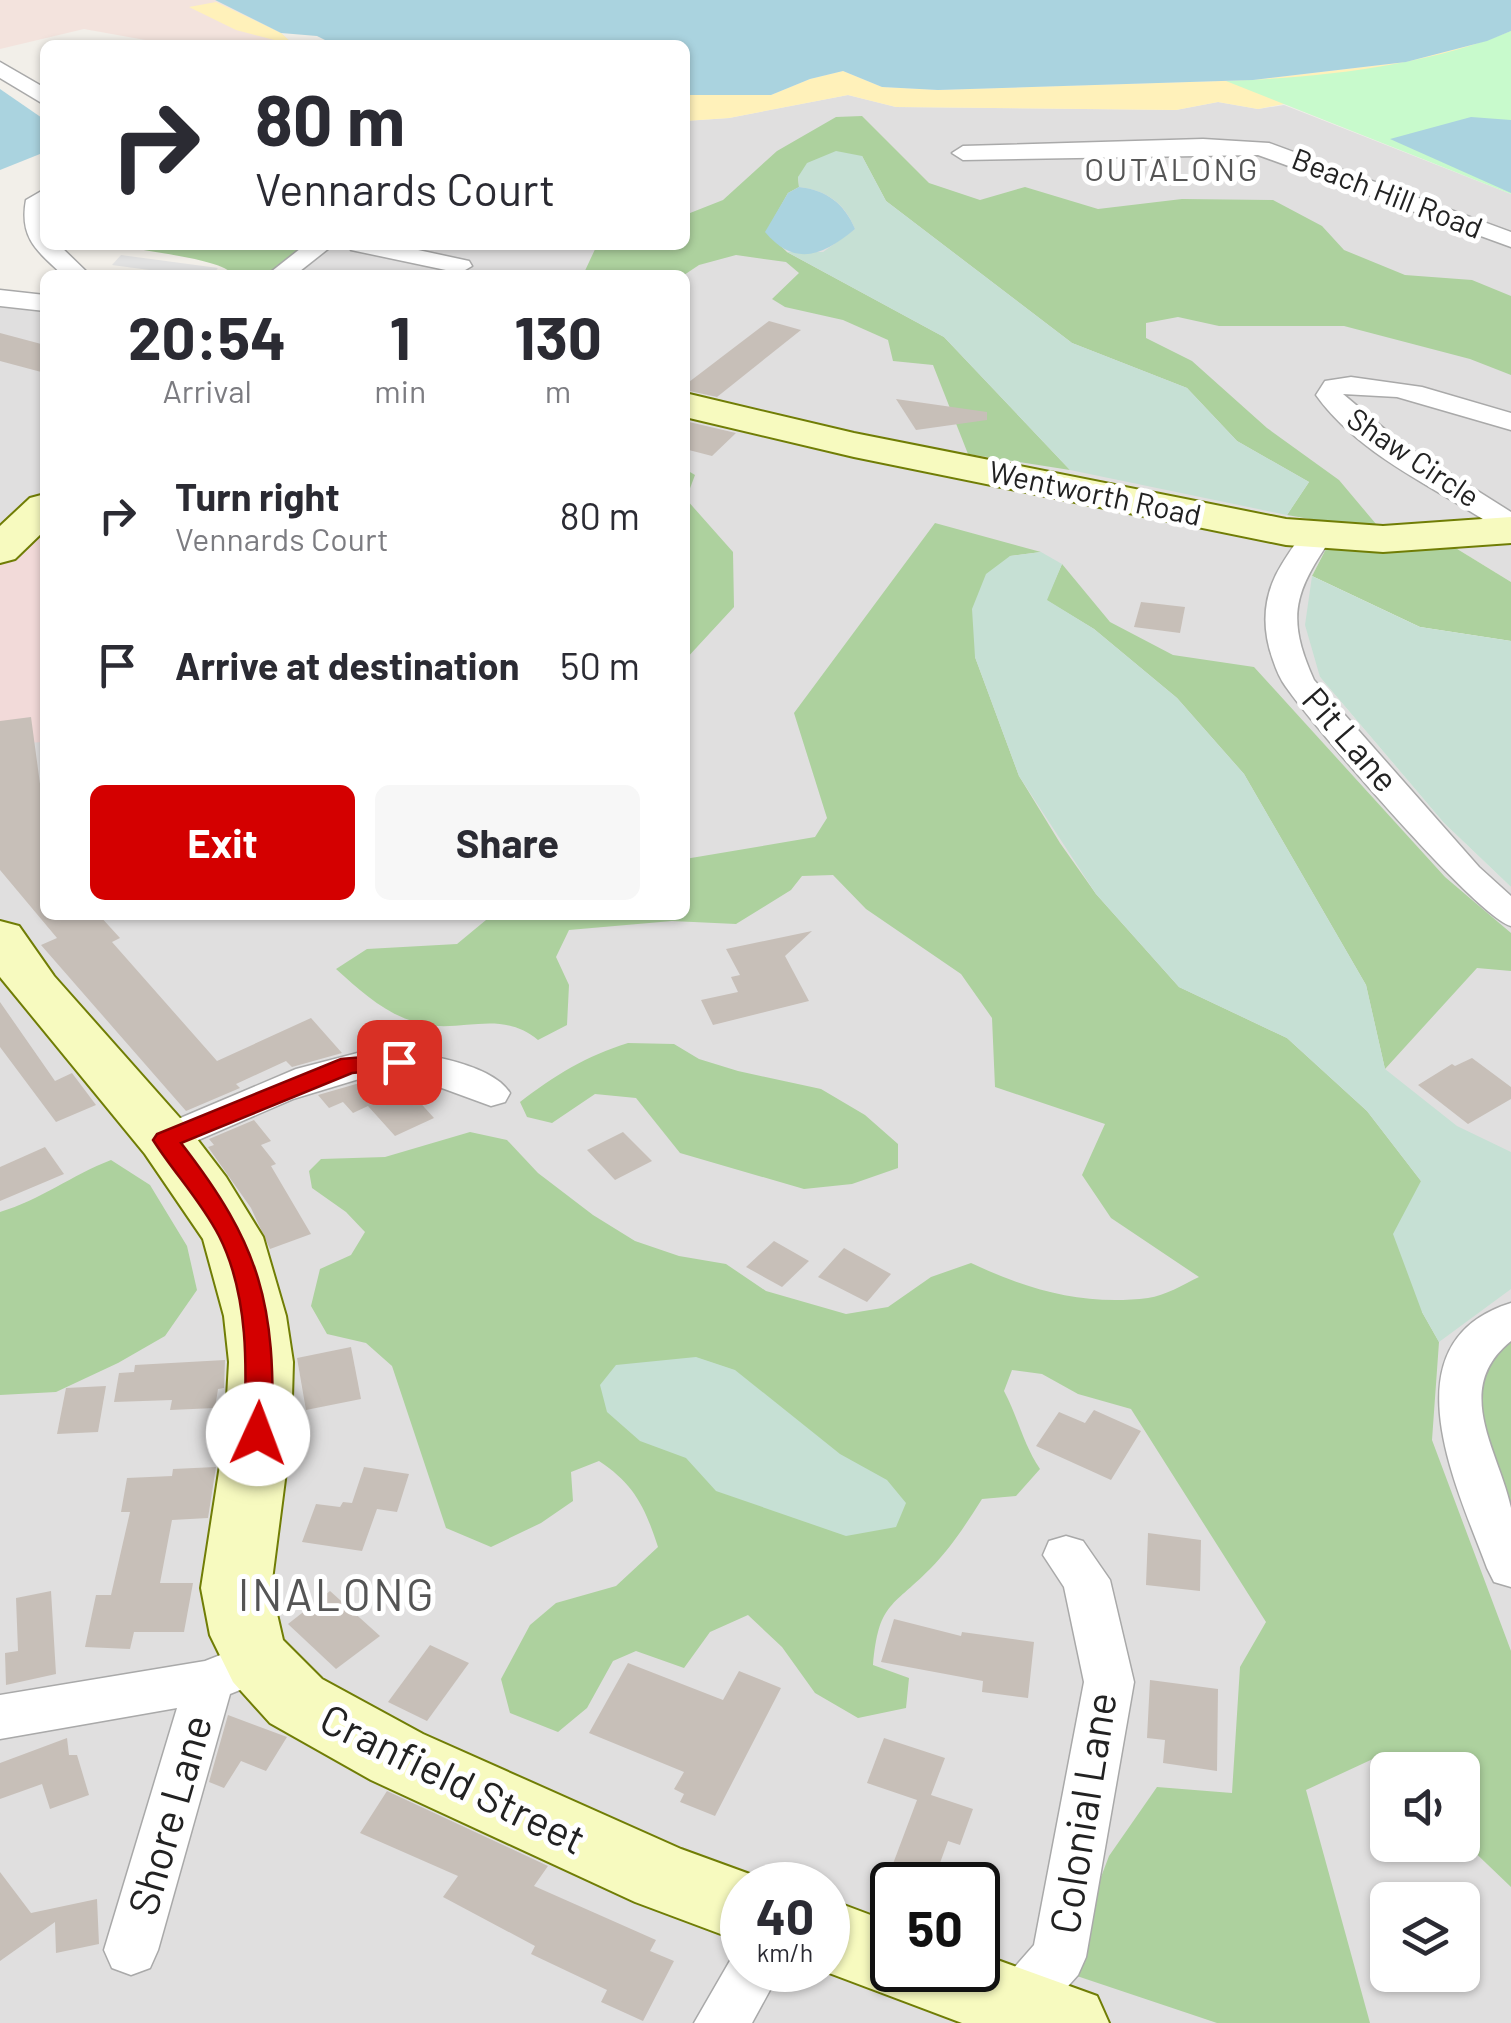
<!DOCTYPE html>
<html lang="en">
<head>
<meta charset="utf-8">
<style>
  :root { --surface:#fff; --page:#f7f7f7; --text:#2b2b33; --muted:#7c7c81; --accent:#d40000 }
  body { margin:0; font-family:Barlow,sans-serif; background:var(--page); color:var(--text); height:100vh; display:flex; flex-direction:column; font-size:38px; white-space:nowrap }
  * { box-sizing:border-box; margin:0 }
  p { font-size:32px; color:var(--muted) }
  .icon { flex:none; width:55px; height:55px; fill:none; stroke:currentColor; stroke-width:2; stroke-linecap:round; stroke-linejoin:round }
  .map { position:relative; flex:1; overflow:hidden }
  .sheet { position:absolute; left:40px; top:270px; width:650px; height:650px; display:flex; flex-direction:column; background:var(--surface); border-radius:15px; box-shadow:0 2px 8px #0004 }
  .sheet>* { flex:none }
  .hud { position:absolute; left:40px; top:40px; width:650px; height:210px; border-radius:15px; box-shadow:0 2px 8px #0004; background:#fff; color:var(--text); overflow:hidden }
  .tools { position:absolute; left:1370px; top:1752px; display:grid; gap:20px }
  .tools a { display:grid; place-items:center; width:110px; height:110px; border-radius:15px; background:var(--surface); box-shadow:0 2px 8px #0004; font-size:50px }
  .speed { position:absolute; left:720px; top:1862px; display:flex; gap:20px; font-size:50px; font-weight:700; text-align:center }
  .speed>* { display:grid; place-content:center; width:130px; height:130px; border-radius:50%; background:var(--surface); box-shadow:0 2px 8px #0004; line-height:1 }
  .speed small { font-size:25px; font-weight:400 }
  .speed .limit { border:5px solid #111; border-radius:15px; background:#fff; color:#111 }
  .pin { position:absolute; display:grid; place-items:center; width:85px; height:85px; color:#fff; margin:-42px; border-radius:20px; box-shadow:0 5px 15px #0006 }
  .me { position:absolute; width:110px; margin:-55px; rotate:2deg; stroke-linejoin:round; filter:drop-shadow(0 0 8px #0008) }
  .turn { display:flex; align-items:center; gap:35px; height:210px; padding:0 50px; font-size:45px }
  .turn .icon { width:130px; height:130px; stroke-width:2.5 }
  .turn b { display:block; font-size:70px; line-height:85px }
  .eta { display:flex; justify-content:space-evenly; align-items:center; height:170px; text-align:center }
  .eta b { font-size:60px; font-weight:700; line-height:70px }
  .cta { display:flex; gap:20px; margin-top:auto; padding:20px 50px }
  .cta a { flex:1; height:115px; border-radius:15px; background:var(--accent); color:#fff; font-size:40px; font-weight:700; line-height:115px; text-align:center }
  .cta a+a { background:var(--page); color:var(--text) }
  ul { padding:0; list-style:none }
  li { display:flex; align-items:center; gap:30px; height:150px; padding:0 50px }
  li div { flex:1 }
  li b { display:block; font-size:38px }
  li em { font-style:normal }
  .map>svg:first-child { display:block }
  .residential { fill:#e0dfdf; fill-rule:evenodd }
  .commercial { fill:#f2dad9 }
  .military { fill:#f3e3dd }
  .forest { fill:#add19e }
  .wetland { fill:#c6e0d4 }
  .sand { fill:#fff1ba }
  .park { fill:#c8facc }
  .parking { fill:#e2e2e2 }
  .water { fill:#aad3df }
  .building { fill:#c7bfb8 }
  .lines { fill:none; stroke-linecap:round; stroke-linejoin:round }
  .minor-casing { stroke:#a9a9a9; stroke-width:3 }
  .secondary-casing { stroke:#707d05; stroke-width:4 }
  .minor { fill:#fff; fill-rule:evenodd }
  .secondary { fill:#f7fabf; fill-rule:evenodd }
  .route { fill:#d40000; stroke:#8a0000; stroke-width:2.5 }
  .labels { text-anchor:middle; stroke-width:10; stroke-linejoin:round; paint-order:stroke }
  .far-street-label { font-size:30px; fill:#222; stroke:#fff }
  .far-neighbourhood-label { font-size:32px; letter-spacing:2.5px; fill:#555; stroke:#fff }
  .street-label { font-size:35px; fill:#222; stroke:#fff }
  .near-street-label { font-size:42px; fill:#222; stroke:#fff }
  .near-neighbourhood-label { font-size:45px; letter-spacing:2.5px; fill:#555; stroke:#fff }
</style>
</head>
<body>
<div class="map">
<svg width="1511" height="2023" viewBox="0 0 1511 2023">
  <rect width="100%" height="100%" fill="#f2efe9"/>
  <!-- residential -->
  <path class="residential" d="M848,95L896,107L1176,110L1218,102L1258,109L1284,105L1511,194V582L1454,547L1328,545L1312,576L1320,677L1444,823L1511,887V2023H0V292L45,298V915H685V275H265L311,245H685V121L729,118ZM1388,1770H1462V1845H1388ZM742,1885H828V1970H742ZM892,1885H978V1970H892ZM1388,1900H1462V1975H1388Z"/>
  <!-- commercial -->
  <path class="commercial" d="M45,520V742L0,744V559Z"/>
  <!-- military -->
  <path class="military" d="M0,0H215L281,33L294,45H173L84,29L0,49Z"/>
  <!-- forest -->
  <g class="forest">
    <path d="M862,116L929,183L980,200L1025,187L1098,209L1182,199L1273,200L1322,226L1344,250L1405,275L1472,280L1511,296V375L1470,359L1344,326H1219L1178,317L1146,323V338L1192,361L1267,428L1339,480L1376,524L1332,523L1287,515L1309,482L1237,441L1187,388L1072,343L886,201L862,156L798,177L799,187L788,193L766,232L787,252L944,337L1070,470L968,454L933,365L893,361L888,340L843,320L785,307L772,299L799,273L786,262L736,255L699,265L684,275H583L597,245H685V215L723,200L777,151L836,117Z"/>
    <path d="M114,245H283L304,250L265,275H234C221,258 140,251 114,245Z"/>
    <path d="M685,469L695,475L686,499L733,552L734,607L685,660Z"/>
    <path d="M935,523L1041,552L1010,556L975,657L1019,776L1060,843L1096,894L1179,987L1287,1038L1367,1111L1421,1181L1422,1312L1439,1342L1432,1440L1511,1651V1887L1463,1841L1462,1770H1388L1375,1758L1306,1790L1370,2023H1217L1065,1972L1109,1856L1157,1787L1232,1793L1240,1667L1266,1622L1131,1409L1078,1394L1042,1374L1012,1370L1004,1391C1018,1417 1023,1444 1040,1469L1016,1496L982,1499C966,1524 951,1548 930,1569C890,1609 879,1603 873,1665L909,1678L906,1708L858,1718L815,1693L782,1647L748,1615L710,1632L684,1668L636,1651L613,1661L587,1708L558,1732L510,1713L501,1679L530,1625L556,1603L616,1586L658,1547C645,1507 634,1484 599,1461L571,1472L573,1501L541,1523L491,1547L446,1528L392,1366L366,1343L327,1334L311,1306L320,1269L351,1255L365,1232L346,1212L312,1188L309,1171L321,1159L385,1157L470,1132L507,1140L538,1173L593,1215L635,1241L679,1256L726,1264L766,1291L846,1314L888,1307L931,1277L971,1263C1028,1290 1084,1306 1148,1298C1165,1296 1184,1284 1199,1277L1111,1218L1082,1175L1105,1124L995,1087L992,1018L961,974L866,909L833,875L802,876L791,890L736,924L672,921L569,930L556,957L569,985L567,1025L538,1040C501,1009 462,1033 423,1024C387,1016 363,993 336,969L367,949L457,944L486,920L483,915H685V859L815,837L827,818L794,713Z"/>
    <path d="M1328,545L1454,547L1511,582V641L1420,627L1312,576Z"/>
    <path d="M1062,564L1110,622L1173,655L1254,667L1445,877L1511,933V971L1477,968L1385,1069L1366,985L1244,774L1177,698L1094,629L1046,600Z"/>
    <path d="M628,1043L674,1044L699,1059L738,1071L821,1089L865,1115L898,1144V1168L852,1184L804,1189L680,1153L636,1098L595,1094L552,1123L527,1117L520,1102C555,1075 586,1056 628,1043Z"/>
    <path d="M111,1160L150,1185L187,1246L197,1290L165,1336L118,1363L56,1392L0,1395V1212C40,1200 72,1175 111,1160Z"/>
    <path d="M1511,1341V1511L1481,1427L1482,1366Z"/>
  </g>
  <!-- wetland -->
  <g class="wetland">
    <path d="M836,151L862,156L886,201L1072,343L1187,388L1237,441L1309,482L1287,515L1070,470L944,337L787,252H823L855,229C845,203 826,190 799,187L798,177L807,163Z"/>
    <path d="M1041,552L1062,564L1047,600L1094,629L1177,698L1244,774L1366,985L1385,1069L1457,1126L1511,1152V1289L1439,1342L1422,1312L1393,1234L1421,1181L1367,1111L1287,1038L1179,987L1096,894L1019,776L975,657L972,609L986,574L1010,556Z"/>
    <path d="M1312,576L1420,627L1511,641V887L1444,823L1320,677L1305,625Z"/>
    <path d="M696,1357L735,1370L840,1454L887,1480L906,1503L896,1527L846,1536L716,1491L686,1458L640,1441L607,1412L600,1385L616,1365Z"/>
  </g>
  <!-- sand -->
  <g class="sand">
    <path d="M216,2L281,33L294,45L236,30L189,7Z"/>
    <path d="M1511,31V59L1258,109L1218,102L1176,110L896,107L848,95L729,118L685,121V95H771L810,79L843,71L882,87L938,90L1253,80L1406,62L1487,41Z"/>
  </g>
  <!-- park -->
  <path class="park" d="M1511,31V194L1226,81C1317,78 1427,66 1511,31Z"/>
  <!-- parking -->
  <path class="parking" d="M121,255L218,268L212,275H187L112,265Z"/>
  <!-- water -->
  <g class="water">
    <path d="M215,0H1511V31L1487,41L1406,62L1253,80L938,90L882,87L843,71L810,79L771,95H685V45H335L317,36L281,33Z"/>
    <path d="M0,89L45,120V152L0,170Z"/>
    <path d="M1471,117L1511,120V193L1390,139Z"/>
    <path d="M799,187C826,190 844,203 855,229C824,255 795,268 765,232L788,193Z"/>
  </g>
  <!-- building -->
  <g class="building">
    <path d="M769,321L801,330L717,397L685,390V385Z"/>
    <path d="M0,333L45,345V373L0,361Z"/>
    <path d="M896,399L987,412V420L916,430Z"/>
    <path d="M685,422V421L736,433L712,456L685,449Z"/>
    <path d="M1141,602L1185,607L1180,633L1134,627Z"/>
    <path d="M31,717L45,821V915H99L120,938L112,942L217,1061L311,1018L342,1053L292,1067L286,1061L236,1084L240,1088L186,1111L41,945L57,938L0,870V721Z"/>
    <path d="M812,931L785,956L809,1001L713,1025L701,1000L738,992L731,977L740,975L726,949Z"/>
    <path d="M0,1002L55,1081L72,1073L96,1105L56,1122L0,1047Z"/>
    <path d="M1472,1058L1511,1087V1099L1468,1124L1418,1085L1452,1064L1455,1066Z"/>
    <path d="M370,1080H381L393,1093L406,1087L434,1118L395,1136L368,1106L353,1113L343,1102L329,1108L318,1095Z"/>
    <path d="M254,1120L271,1141L261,1145L276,1164L271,1166L311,1234L270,1249L251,1208L208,1147L214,1145L209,1139Z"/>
    <path d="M623,1132L652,1161L615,1180L587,1150Z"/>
    <path d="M45,1147L64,1174L0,1201V1167Z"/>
    <path d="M774,1241L809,1261L782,1287L746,1267Z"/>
    <path d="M844,1248L891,1274L867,1302L818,1277Z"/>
    <path d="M351,1347L361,1399L306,1410L297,1358Z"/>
    <path d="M225,1360L224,1388L218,1389L215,1408L170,1410L172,1400L114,1402L119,1373L134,1372L135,1365Z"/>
    <path d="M106,1386L98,1432L57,1434L66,1388Z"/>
    <path d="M1094,1410L1141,1431L1111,1480L1036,1446L1059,1412L1085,1423Z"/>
    <path d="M216,1467L208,1518L172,1520L160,1583H193L184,1632H134L130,1649L85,1647L96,1595H111L130,1512H121L127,1478L172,1476L173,1469Z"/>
    <path d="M364,1467L409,1474L397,1512L377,1509L362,1551L302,1542L316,1504L340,1507L343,1502L352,1503Z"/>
    <path d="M1148,1533L1201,1540L1200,1591L1146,1585Z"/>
    <path d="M51,1591L56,1674L6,1685L5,1653L18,1651L16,1598Z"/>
    <path d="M330,1591L380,1636L336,1669L288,1624Z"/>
    <path d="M894,1619L961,1636L962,1632L1034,1642L1028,1698L982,1692L983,1681L881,1662Z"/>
    <path d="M430,1645L469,1663L427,1721L388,1702Z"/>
    <path d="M628,1663L723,1700L739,1671L781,1688L715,1816L680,1802L684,1794L674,1789L684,1772L589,1733Z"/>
    <path d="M1150,1680L1218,1689L1217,1771L1163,1763L1165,1740L1147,1738Z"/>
    <path d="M228,1715L287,1737L266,1771L241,1761L224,1788L209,1782Z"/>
    <path d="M67,1738L69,1755H77L89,1795L50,1809L42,1784L0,1799V1763Z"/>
    <path d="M884,1738L945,1758L931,1795L973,1809L960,1845L948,1841L932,1885H885L917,1800L867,1783Z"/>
    <path d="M387,1791L548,1866L534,1886L656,1940L650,1951L674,1961L643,2021L601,2002L607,1990L531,1954L535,1946L443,1897L458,1876L360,1833Z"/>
    <path d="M0,1872L31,1913L97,1899L99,1944L56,1953L55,1922L0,1961Z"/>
  </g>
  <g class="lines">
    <defs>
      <g id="minor">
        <path d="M0,62L45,88V105L0,78Z"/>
        <path d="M1203,139L1269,143L1511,232V247L1258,155L963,160L952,153L963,146Z"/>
        <path d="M45,189V245H59L90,275H63C37,251 19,238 26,200Z"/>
        <path d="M305,245H333L295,275H267Z"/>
        <path d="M348,245H395L469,261L472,266L460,273L351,250Z"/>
        <path d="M0,290L45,295V311L0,306Z"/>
        <path d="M1351,377L1422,387L1511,413V430L1397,397L1343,394L1400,442L1511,512V534L1501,531C1440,489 1360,457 1316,395L1325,381Z"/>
        <path d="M1318,527L1328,530L1333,536C1295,591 1285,616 1314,680L1479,867L1511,896V926C1477,917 1313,726 1286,687C1280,679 1276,669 1273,660C1261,627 1263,594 1282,564C1291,550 1301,531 1318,527Z"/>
        <path d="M369,1050C404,1049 491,1061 510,1093L505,1102L491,1106L409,1076H369L293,1099L166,1154L152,1150L146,1140L152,1130L296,1069Z"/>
        <path d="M1511,1303V1341C1451,1389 1499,1451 1511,1508C1511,1533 1511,1563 1511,1587L1494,1582L1487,1568C1457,1487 1385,1342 1511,1303Z"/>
        <path d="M1066,1536L1083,1541L1110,1580L1134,1682L1086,1957L1078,1975L1036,2022L999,2023L990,2004L998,1986L1034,1945L1084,1682L1064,1587L1043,1555L1049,1541Z"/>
        <path d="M228,1652L245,1658L252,1673L245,1688L230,1694L158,1950L150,1968L131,1975L112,1968L104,1950L177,1708L0,1739V1695L205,1661Z"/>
        <path d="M742,1949V1970H781L752,2023H694L735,1952Z"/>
      </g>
      <g id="secondary">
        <path d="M685,393L854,433L1286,519L1383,526L1511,517V543L1383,552L1286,545L854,457L685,417Z"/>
        <path d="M45,494V530L15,559L0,563V526L30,498Z"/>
        <path d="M0,921L19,926L54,976L187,1126L226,1177L263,1237L286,1316L293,1362L291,1433L271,1588L283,1640L322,1679L423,1734L681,1849L769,1881L771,1885H742V1942L635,1902L371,1780L270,1723L233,1682L210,1635L201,1588L225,1433L229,1362L224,1316L203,1239L145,1154L0,977Z"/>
        <path d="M828,1899L892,1923V1970H978V1953L1097,1996L1109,2023H962L821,1970H828Z"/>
      </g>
    </defs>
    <!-- minor casing -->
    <use href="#minor" class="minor-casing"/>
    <!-- secondary casing -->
    <use href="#secondary" class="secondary-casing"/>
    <!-- minor -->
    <use href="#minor" class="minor"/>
    <!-- secondary -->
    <use href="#secondary" class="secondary"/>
  </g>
  <!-- route -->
  <path class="route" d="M399,1054L410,1062L407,1068L352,1073L181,1143C261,1246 276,1304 272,1434L268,1441L258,1444L248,1441L244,1434C247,1369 249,1295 219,1236C201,1201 174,1173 153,1140L157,1134L341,1059Z"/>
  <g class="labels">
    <!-- far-street labels -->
    <g class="far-street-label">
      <text transform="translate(1387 194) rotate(21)" y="10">Beach Hill Road</text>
      <text transform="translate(1413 458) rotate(34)" y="10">Shaw Circle</text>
      <text transform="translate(1095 494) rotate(12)" y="10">Wentworth Road</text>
    </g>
    <!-- far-neighbourhood labels -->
    <g class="far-neighbourhood-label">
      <text x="1172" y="181">OUTALONG</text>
    </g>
    <!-- street labels -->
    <g class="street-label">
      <text transform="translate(1350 740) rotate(49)" y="12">Pit Lane</text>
    </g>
    <!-- near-street labels -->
    <g class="near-street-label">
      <text transform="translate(453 1779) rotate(26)" y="15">Cranfield Street</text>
      <text transform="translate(1083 1813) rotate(-81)" y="15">Colonial Lane</text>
      <text transform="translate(170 1815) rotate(-74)" y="15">Shore Lane</text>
    </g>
    <!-- near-neighbourhood labels -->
    <g class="near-neighbourhood-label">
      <text x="337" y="1611">INALONG</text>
    </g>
  </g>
</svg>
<div class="tools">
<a><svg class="icon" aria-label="sound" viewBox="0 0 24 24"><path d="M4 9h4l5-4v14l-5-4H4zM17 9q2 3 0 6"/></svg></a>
<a><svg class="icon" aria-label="layers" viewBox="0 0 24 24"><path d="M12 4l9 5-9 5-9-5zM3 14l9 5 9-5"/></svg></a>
</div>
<div class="speed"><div>40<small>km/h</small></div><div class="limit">50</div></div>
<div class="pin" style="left:399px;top:1062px;background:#d93025"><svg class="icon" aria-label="arrive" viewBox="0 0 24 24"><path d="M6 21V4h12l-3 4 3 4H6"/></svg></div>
<svg class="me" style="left:258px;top:1434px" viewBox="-20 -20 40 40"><circle r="19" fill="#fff"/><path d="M0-13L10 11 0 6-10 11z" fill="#d40000"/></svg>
<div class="hud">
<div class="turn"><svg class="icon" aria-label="right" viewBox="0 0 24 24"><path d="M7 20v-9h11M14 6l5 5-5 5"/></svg><div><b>80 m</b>Vennards Court</div></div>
</div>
<section class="sheet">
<div class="eta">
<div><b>20:54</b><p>Arrival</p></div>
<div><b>1</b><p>min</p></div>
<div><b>130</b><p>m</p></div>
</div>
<ul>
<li><svg class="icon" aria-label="right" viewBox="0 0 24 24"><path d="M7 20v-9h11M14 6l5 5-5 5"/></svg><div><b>Turn right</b><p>Vennards Court</p></div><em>80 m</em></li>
<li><svg class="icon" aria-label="arrive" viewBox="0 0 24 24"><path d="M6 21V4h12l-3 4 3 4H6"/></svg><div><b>Arrive at destination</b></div><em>50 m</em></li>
</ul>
<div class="cta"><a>Exit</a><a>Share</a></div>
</section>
</div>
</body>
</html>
